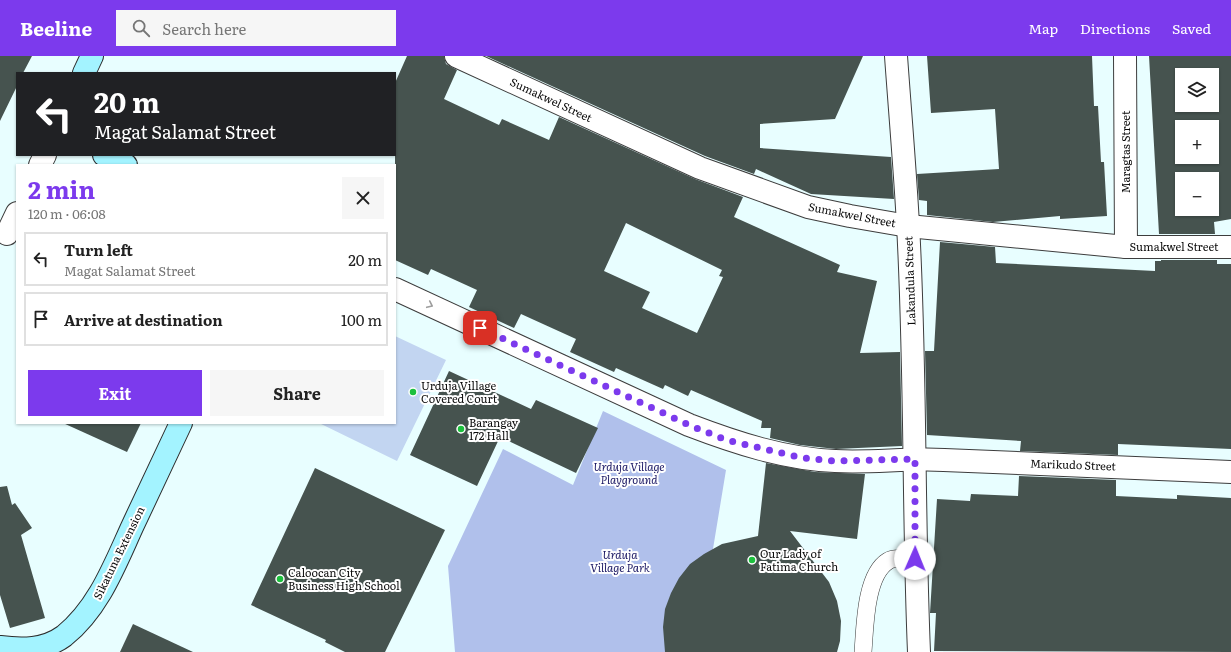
<!DOCTYPE html>
<html lang="en">
<head>
<meta charset="utf-8">
<style>
  :root { --surface:#fff; --page:#f6f6f6; --text:#222; --muted:#767676; --line:#e0e0e0; --accent:#7c3aed }
  body { margin:0; font-family:Literata,serif; background:var(--page); color:var(--text); height:100vh; display:flex; flex-direction:column; font-size:15px; white-space:nowrap }
  * { box-sizing:border-box; margin:0 }
  p { font-size:13px; color:var(--muted) }
  .icon { flex:none; width:22px; height:22px; fill:none; stroke:currentColor; stroke-width:2; stroke-linecap:round; stroke-linejoin:round }
  .map { position:relative; flex:1; overflow:hidden }
  .sheet { position:absolute; left:16px; top:108px; width:380px; height:260px; display:flex; flex-direction:column; background:var(--surface); border-radius:0px; box-shadow:0 1px 3px #0004 }
  .sheet>* { flex:none }
  .top-card { position:absolute; left:16px; top:16px; width:380px; height:84px; border-radius:0px; box-shadow:0 1px 3px #0004; background:#202124; color:#fff; overflow:hidden }
  .tools { position:absolute; left:1175px; top:12px; display:grid; gap:8px }
  .tools a { display:grid; place-items:center; width:44px; height:44px; border-radius:0px; background:var(--surface); box-shadow:0 1px 3px #0004; font-size:20px }
  .pin { position:absolute; display:grid; place-items:center; width:34px; height:34px; color:#fff; margin:-17px; border-radius:8px; box-shadow:0 2px 6px #0006 }
  .me { position:absolute; width:44px; margin:-22px; rotate:1deg; stroke-linejoin:round; filter:drop-shadow(0 0 3px #0008) }
  .turn { display:flex; align-items:center; gap:14px; height:84px; padding:0 12px; font-size:18px }
  .turn .icon { width:52px; height:52px; stroke-width:2.5 }
  .turn b { display:block; font-size:28px; line-height:34px }
  .round { display:grid; place-items:center; flex:none; width:42px; height:42px; border-radius:0px; background:var(--page) }
  .summary { display:flex; align-items:center; justify-content:space-between; height:68px; padding:0 12px }
  h1 { font-size:24px; font-weight:700; line-height:30px; color:var(--accent) }
  .cta { display:flex; gap:8px; margin-top:auto; padding:8px 12px }
  .cta a { flex:1; height:46px; border-radius:0px; background:var(--accent); color:#fff; font-size:16px; font-weight:700; line-height:46px; text-align:center }
  .cta a+a { background:var(--page); color:var(--text) }
  ul { padding:0; list-style:none }
  li { display:flex; align-items:center; gap:12px; height:54px; margin:0 8px 6px; padding:0 4px; border:2px solid var(--line); border-radius:0px }
  li div { flex:1 }
  li b { display:block; font-size:15px }
  li em { font-style:normal }
  header { display:flex; align-items:center; gap:24px; box-sizing:border-box; height:56px; padding:0 20px; background:var(--accent); color:#fff }
  header strong { font-size:19px }
  nav { display:flex; gap:22px; margin-inline-start:auto; font-size:14px }
  .search { width:280px; height:36px; background:var(--page); display:flex; align-items:center; gap:10px; box-sizing:border-box; padding:0 14px; border-radius:0px; color:var(--muted); font-size:15px }
  .map>svg:first-child { display:block }
  .green { fill:#b0c0eb }
  .pitch { fill:#c2d5f1 }
  .building { fill:#46534f; fill-rule:evenodd }
  .lines { fill:none; stroke-linecap:round; stroke-linejoin:round }
  .lane-casing { stroke:#3d3d3d; stroke-width:18 }
  .street-casing { stroke:#3d3d3d; stroke-width:24 }
  .secondary-casing { stroke:#2c2c2c; stroke-width:24 }
  .lane { stroke:#fff; stroke-width:17 }
  .street { stroke:#fff; stroke-width:22 }
  .secondary { stroke:#a3f3ff; stroke-width:22 }
  .oneway { stroke:#9d9d9d }
  .route { stroke:#7c3aed; stroke-width:7; stroke-dasharray:0 12.6 }
  .poi-dot { fill:#1cc03d; stroke:#fff; stroke-width:1.5 }
  .labels { text-anchor:middle; stroke-width:4; stroke-linejoin:round; paint-order:stroke }
  .street-label { font-size:11px; fill:#0a0a0a; stroke:#fff }
  .poi-label { font-size:11px; fill:#0a0a0a; stroke:#fff; text-anchor:start }
  .park-label { font-size:11px; font-style:italic; fill:#1b1864; stroke:#fff }
</style>
</head>
<body>
<header>
<strong>Beeline</strong>
<div class="search"><svg class="icon" aria-label="search" viewBox="0 0 24 24"><circle cx="10" cy="10" r="6"/><path d="M15 15l6 6"/></svg>Search here</div>
<nav><a>Map</a><a>Directions</a><a>Saved</a></nav>
</header>
<div class="map">
<svg width="1231" height="596" viewBox="0 0 1231 596">
  <rect width="100%" height="100%" fill="#e8feff"/>
  <!-- green -->
  <path class="green" d="M603,355L726,414L696,596H455L448,510L503,393L573,429Z"/>
  <!-- pitch -->
  <path class="pitch" d="M395,280L446,304L397,405L319,367H395Z"/>
  <!-- building -->
  <g class="building">
    <path d="M0,0H32L23,17H17V30L0,65Z"/>
    <path d="M407,0H444L446,8L457,14L444,43L499,69L502,63L549,84L559,61L695,123L743,141L734,161L840,209L837,216L877,225L860,297L900,296L902,390L836,393L800,389L770,382L771,372H761L762,365L691,334L688,340L665,329L663,333L616,312L614,316L570,296L576,283L521,258L514,272L469,251L477,234L431,213L428,219L395,204V27ZM626,167L722,214L719,220L723,221L697,277L642,252L650,236L604,215Z"/>
    <path d="M486,0H863L835,63L760,68V92L891,101L894,143L811,138L756,113L754,118L705,100Z"/>
    <path d="M927,0H1092L1094,50H1098L1101,106H1104L1107,160L1060,163V160L993,166L927,159V145L919,144L917,118L999,113L995,53L931,57Z"/>
    <path d="M1149,0H1231V163L1214,166L1215,178H1159ZM1182,19H1212V49H1182ZM1182,71H1212V101H1182ZM1182,123H1212V153H1182Z"/>
    <path d="M940,186L995,191L996,207L1155,215V205H1161V204H1217V208H1231V393L1118,388V399L1020,395L1021,385L927,379L925,295H934Z"/>
    <path d="M449,315L531,353L536,344L598,372L576,417L500,381L477,430L410,399Z"/>
    <path d="M63,367H141L127,396Z"/>
    <path d="M766,407L815,416L865,418L857,483L790,475L829,526L837,545L841,565L840,585L837,596H665L663,571L665,553L671,537L679,522L690,508L704,498L722,488L758,480Z"/>
    <path d="M315,412L445,474L385,596H345L325,586L326,584L251,549Z"/>
    <path d="M1019,420L1116,424V440L1177,443V439L1231,442V596L934,595L936,557H930L937,443L970,445L971,438L1018,440Z"/>
    <path d="M7,430L12,449L15,447L32,472L21,479L45,562L10,572L0,539V431Z"/>
    <path d="M133,568L193,596H120Z"/>
  </g>
  <g class="lines">
    <defs>
      <path id="lane" d="M863,596C865,572 865,519 888,505C894,501 908,503 915,503"/>
      <g id="street">
        <path d="M456,0L700,112L808,151L850,160L908,170L1126,191H1231"/>
        <path d="M896,0C900,56 905,113 908,169C916,311 913,454 919,596"/>
        <path d="M1125,0L1126,191"/>
        <path d="M40,109L45,99"/>
        <path d="M7,178L17,157"/>
        <path d="M395,233L689,369C736,387 785,403 835,405C871,407 908,402 944,404C1040,408 1135,412 1231,416"/>
      </g>
      <g id="secondary">
        <path d="M84,17L92,0"/>
        <path d="M104,99L126,109"/>
        <path d="M0,591C22,594 45,594 64,580C99,552 115,508 133,469C149,435 165,401 181,367"/>
      </g>
    </defs>
    <!-- lane casing -->
    <use href="#lane" class="lane-casing"/>
    <!-- street casing -->
    <use href="#street" class="street-casing"/>
    <!-- secondary casing -->
    <use href="#secondary" class="secondary-casing"/>
    <!-- lane -->
    <use href="#lane" class="lane"/>
    <!-- street -->
    <use href="#street" class="street"/>
    <!-- secondary -->
    <use href="#secondary" class="secondary"/>
  </g>
  <!-- one-way arrows -->
  <defs><path id="oneway-chevron" d="M-2-3.5L2.5 0L-2 3.5" fill="none" stroke-width="1.6" stroke-linecap="round" stroke-linejoin="round"/></defs>
  <use class="oneway" href="#oneway-chevron" transform="translate(430 249) rotate(25)"/>
  <g class="lines">
    <!-- route -->
    <path class="route" d="M480,272L689,369L726,384L803,402L835,405L915,403V503"/>
  </g>
  <!-- markers -->
  <g class="poi-dot">
    <circle cx="413" cy="336" r="4"/>
    <circle cx="461" cy="373" r="4"/>
    <circle cx="752" cy="504" r="4"/>
    <circle cx="280" cy="523" r="4"/>
  </g>
  <g class="labels">
    <!-- street labels -->
    <g class="street-label">
      <text transform="translate(551 44) rotate(25)" y="4">Sumakwel Street</text>
      <text transform="translate(1126 96) rotate(-90)" y="4">Maragtas Street</text>
      <text transform="translate(852 159) rotate(11)" y="4">Sumakwel Street</text>
      <text x="1174" y="195">Sumakwel Street</text>
      <text transform="translate(910 225) rotate(-92)" y="4">Lakandula Street</text>
      <text transform="translate(1073 409) rotate(2)" y="4">Marikudo Street</text>
      <text transform="translate(119 497) rotate(-64)" y="4">Sikatuna Extension</text>
    </g>
    <!-- poi labels -->
    <g class="poi-label">
      <text x="421" y="334">Urduja Village<tspan x="421" dy="13">Covered Court</tspan></text>
      <text x="469" y="371">Barangay<tspan x="469" dy="13">172 Hall</tspan></text>
      <text x="760" y="502">Our Lady of<tspan x="760" dy="13">Fatima Church</tspan></text>
      <text x="288" y="521">Caloocan City<tspan x="288" dy="13">Business High School</tspan></text>
    </g>
    <!-- park labels -->
    <g class="park-label">
      <text x="629" y="415">Urduja Village<tspan x="629" dy="13">Playground</tspan></text>
      <text x="620" y="503">Urduja<tspan x="620" dy="13">Village Park</tspan></text>
    </g>
  </g>
</svg>
<div class="tools">
<a><svg class="icon" aria-label="layers" viewBox="0 0 24 24"><path d="M12 4l9 5-9 5-9-5zM3 14l9 5 9-5"/></svg></a>
<a>+</a>
<a>−</a>
</div>
<div class="pin" style="left:480px;top:272px;background:#d93025"><svg class="icon" aria-label="arrive" viewBox="0 0 24 24"><path d="M6 21V4h12l-3 4 3 4H6"/></svg></div>
<svg class="me" style="left:915px;top:503px" viewBox="-20 -20 40 40"><circle r="19" fill="#fff"/><path d="M0-13L10 11 0 6-10 11z" fill="#7c3aed"/></svg>
<div class="top-card">
<div class="turn"><svg class="icon" aria-label="left" viewBox="0 0 24 24"><path d="M17 20v-9H6M10 6l-5 5 5 5"/></svg><div><b>20 m</b>Magat Salamat Street</div></div>
</div>
<section class="sheet">
<div class="summary"><div><h1>2 min</h1><p>120 m · 06:08</p></div><a class="round"><svg class="icon" aria-label="close" viewBox="0 0 24 24"><path d="M6 6l12 12M18 6L6 18"/></svg></a></div>
<ul>
<li><svg class="icon" aria-label="left" viewBox="0 0 24 24"><path d="M17 20v-9H6M10 6l-5 5 5 5"/></svg><div><b>Turn left</b><p>Magat Salamat Street</p></div><em>20 m</em></li>
<li><svg class="icon" aria-label="arrive" viewBox="0 0 24 24"><path d="M6 21V4h12l-3 4 3 4H6"/></svg><div><b>Arrive at destination</b></div><em>100 m</em></li>
</ul>
<div class="cta"><a>Exit</a><a>Share</a></div>
</section>
</div>
</body>
</html>
